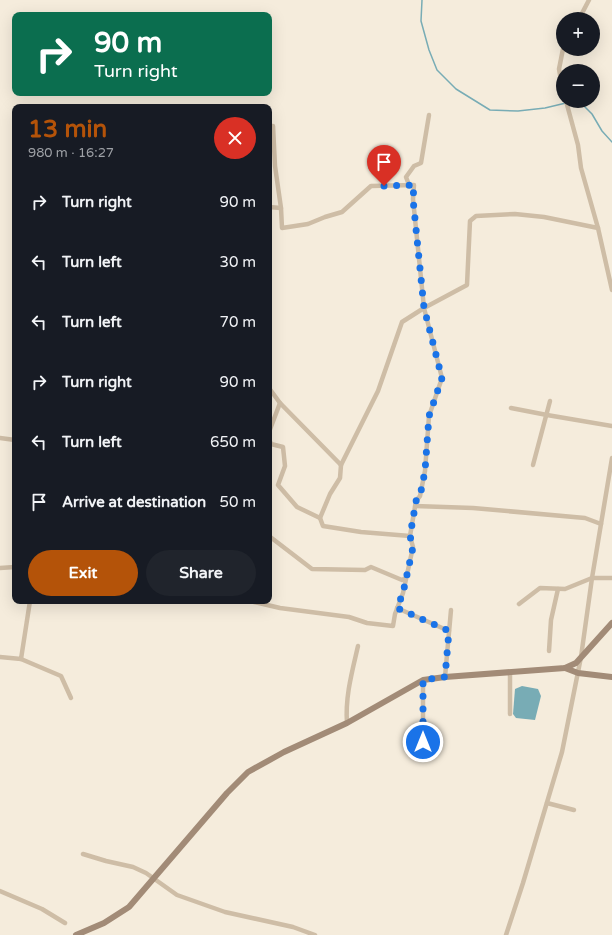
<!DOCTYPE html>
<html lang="en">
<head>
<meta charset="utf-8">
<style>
  :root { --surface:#171b24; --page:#20242c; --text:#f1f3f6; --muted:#9ea1a6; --accent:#b45309 }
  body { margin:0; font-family:"Varela Round",sans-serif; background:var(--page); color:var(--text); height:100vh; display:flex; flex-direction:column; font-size:15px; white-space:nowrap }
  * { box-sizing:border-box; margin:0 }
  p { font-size:13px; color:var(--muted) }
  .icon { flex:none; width:22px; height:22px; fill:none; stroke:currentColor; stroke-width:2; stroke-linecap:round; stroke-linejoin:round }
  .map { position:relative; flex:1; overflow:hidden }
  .drawer { position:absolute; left:12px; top:104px; width:260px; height:500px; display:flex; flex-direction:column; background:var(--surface); border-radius:8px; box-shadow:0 4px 16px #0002 }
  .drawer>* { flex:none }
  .hud { position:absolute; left:12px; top:12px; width:260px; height:84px; border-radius:8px; box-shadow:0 4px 16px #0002; background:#0b6e4f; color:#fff; overflow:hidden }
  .tools { position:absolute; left:556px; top:12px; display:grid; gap:8px }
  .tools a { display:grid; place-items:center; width:44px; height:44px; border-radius:50%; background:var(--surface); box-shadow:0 4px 16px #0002; font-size:20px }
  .pin { position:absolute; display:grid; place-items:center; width:34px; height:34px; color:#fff; margin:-41px -17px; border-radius:50% 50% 50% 0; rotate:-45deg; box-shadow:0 0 4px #0007 }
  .pin .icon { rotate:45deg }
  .me { position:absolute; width:44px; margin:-22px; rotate:0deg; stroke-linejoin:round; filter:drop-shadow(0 0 3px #0008) }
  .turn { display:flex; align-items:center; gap:14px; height:84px; padding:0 16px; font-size:18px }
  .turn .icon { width:52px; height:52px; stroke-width:2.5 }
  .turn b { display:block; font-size:28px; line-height:34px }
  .round { display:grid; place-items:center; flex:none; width:42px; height:42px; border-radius:21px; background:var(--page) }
  .summary { display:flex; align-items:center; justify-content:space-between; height:68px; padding:0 16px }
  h1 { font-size:24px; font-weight:700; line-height:30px; color:var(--accent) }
  .primary-button { display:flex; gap:8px; margin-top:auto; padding:8px 16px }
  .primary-button a { flex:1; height:46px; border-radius:24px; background:var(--accent); color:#fff; font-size:16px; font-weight:700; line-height:46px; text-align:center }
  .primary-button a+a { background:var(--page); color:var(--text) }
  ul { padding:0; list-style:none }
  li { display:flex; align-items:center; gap:12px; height:60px; padding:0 16px }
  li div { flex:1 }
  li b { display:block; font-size:15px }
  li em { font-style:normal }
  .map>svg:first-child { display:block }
  .water { fill:#78acb5 }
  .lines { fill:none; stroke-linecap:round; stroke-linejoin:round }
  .stream { stroke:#78acb5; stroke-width:1.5 }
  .street { stroke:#cebda6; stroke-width:4.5 }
  .secondary { stroke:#a28b77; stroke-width:6 }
  .route { stroke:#1a73e8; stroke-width:7; stroke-dasharray:0 12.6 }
</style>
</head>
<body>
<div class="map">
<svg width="612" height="935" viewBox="0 0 612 935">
  <rect width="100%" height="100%" fill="#f5ecdc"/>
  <!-- water -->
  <path class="water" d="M522,686L538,689L541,696L535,720L516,718L513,714L515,689Z"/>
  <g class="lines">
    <!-- stream -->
    <path class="stream" d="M422,0L421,21L429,50L437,70L456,89L490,110L518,111L545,108L570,102L582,104L592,114L602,131L612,142"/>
    <!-- street -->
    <g class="street">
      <path d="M579,19L589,0"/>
      <path d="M563,91L559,69L563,49"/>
      <path d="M566,101L578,145L581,168L598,228L612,290"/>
      <path d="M269,126H273L275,166L281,208L282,228L308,224L325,217L342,212L371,186L414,185L413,199L424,308L402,322L378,391L341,465L280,403L269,388"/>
      <path d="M409,185L406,177L414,166L421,163L429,115"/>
      <path d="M269,207L281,208"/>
      <path d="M511,408L547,415L612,426"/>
      <path d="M269,432L280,403"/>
      <path d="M0,438L15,440"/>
      <path d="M269,439L271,444L283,447L285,466L278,485L297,507L320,518"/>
      <path d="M341,465L340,478L330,494L320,518L323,526L361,532L410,536"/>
      <path d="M533,465L550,401"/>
      <path d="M415,506L473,508L585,518L601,524"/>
      <path d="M269,536L312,569L365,570L371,567L402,580L406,578"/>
      <path d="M0,568L15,567"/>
      <path d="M250,601L280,608L349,617L367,623L393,626L395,614L403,593L413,547L410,536L416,501L420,496L425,471L429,416L442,378L424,308L467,285L470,221L476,216L515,214L544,217L598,228"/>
      <path d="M519,604L540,588L565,589L592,578H612"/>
      <path d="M397,608L449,631"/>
      <path d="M549,651L551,620L558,589"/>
      <path d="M0,657L21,659L30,601"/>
      <path d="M21,659L61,676L71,698"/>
      <path d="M445,677L451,610"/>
      <path d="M510,714V672"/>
      <path d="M347,723C345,697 352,672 358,646"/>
      <path d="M423,742V680"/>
      <path d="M547,803L574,810"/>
      <path d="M83,854L106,861L133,867L146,873L177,895L225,912L293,927L315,935"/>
      <path d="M0,891L42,909L65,923"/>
      <path d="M506,935L523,883L562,752L581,657L592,578L612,458"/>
    </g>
    <!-- secondary -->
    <g class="secondary">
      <path d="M565,668L578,673L612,677"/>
      <path d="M76,935L104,923L129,907L227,793L248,772L284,752L347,723L423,680L445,677L565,668L576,663L612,623"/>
    </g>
  </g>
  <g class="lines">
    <!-- route -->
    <path class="route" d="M384,186L414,185L413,199L424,308L442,378L429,416L425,471L420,496L416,501L410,536L413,547L403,593L397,608L449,631L445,677L423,680V742"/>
  </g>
</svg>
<div class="tools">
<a>+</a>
<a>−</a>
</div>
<div class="pin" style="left:384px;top:186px;background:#d93025"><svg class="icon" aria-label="arrive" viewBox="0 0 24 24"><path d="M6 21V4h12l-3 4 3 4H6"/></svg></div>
<svg class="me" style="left:423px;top:742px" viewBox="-20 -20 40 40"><circle r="17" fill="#1a73e8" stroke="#fff" stroke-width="3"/><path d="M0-11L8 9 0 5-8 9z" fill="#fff"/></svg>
<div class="hud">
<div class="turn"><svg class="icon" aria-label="right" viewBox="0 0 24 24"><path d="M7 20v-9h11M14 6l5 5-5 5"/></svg><div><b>90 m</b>Turn right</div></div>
</div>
<section class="drawer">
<div class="summary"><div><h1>13 min</h1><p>980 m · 16:27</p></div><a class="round" style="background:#d93025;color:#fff"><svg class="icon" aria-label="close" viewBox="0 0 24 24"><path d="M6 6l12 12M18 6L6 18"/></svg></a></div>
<ul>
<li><svg class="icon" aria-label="right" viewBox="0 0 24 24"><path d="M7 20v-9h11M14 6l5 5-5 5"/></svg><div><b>Turn right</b></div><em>90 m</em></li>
<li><svg class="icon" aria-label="left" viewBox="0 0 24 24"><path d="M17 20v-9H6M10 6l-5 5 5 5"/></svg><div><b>Turn left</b></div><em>30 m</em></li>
<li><svg class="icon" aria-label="left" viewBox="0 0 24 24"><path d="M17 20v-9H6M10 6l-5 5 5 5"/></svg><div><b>Turn left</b></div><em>70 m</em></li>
<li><svg class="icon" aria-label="right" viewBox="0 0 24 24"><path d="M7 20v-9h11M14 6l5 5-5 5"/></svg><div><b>Turn right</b></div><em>90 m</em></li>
<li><svg class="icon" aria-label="left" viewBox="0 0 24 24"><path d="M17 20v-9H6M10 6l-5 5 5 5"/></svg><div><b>Turn left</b></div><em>650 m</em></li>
<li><svg class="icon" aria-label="arrive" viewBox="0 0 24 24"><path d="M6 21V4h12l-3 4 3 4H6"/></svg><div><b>Arrive at destination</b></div><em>50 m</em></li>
</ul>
<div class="primary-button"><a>Exit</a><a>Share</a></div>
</section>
</div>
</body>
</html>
